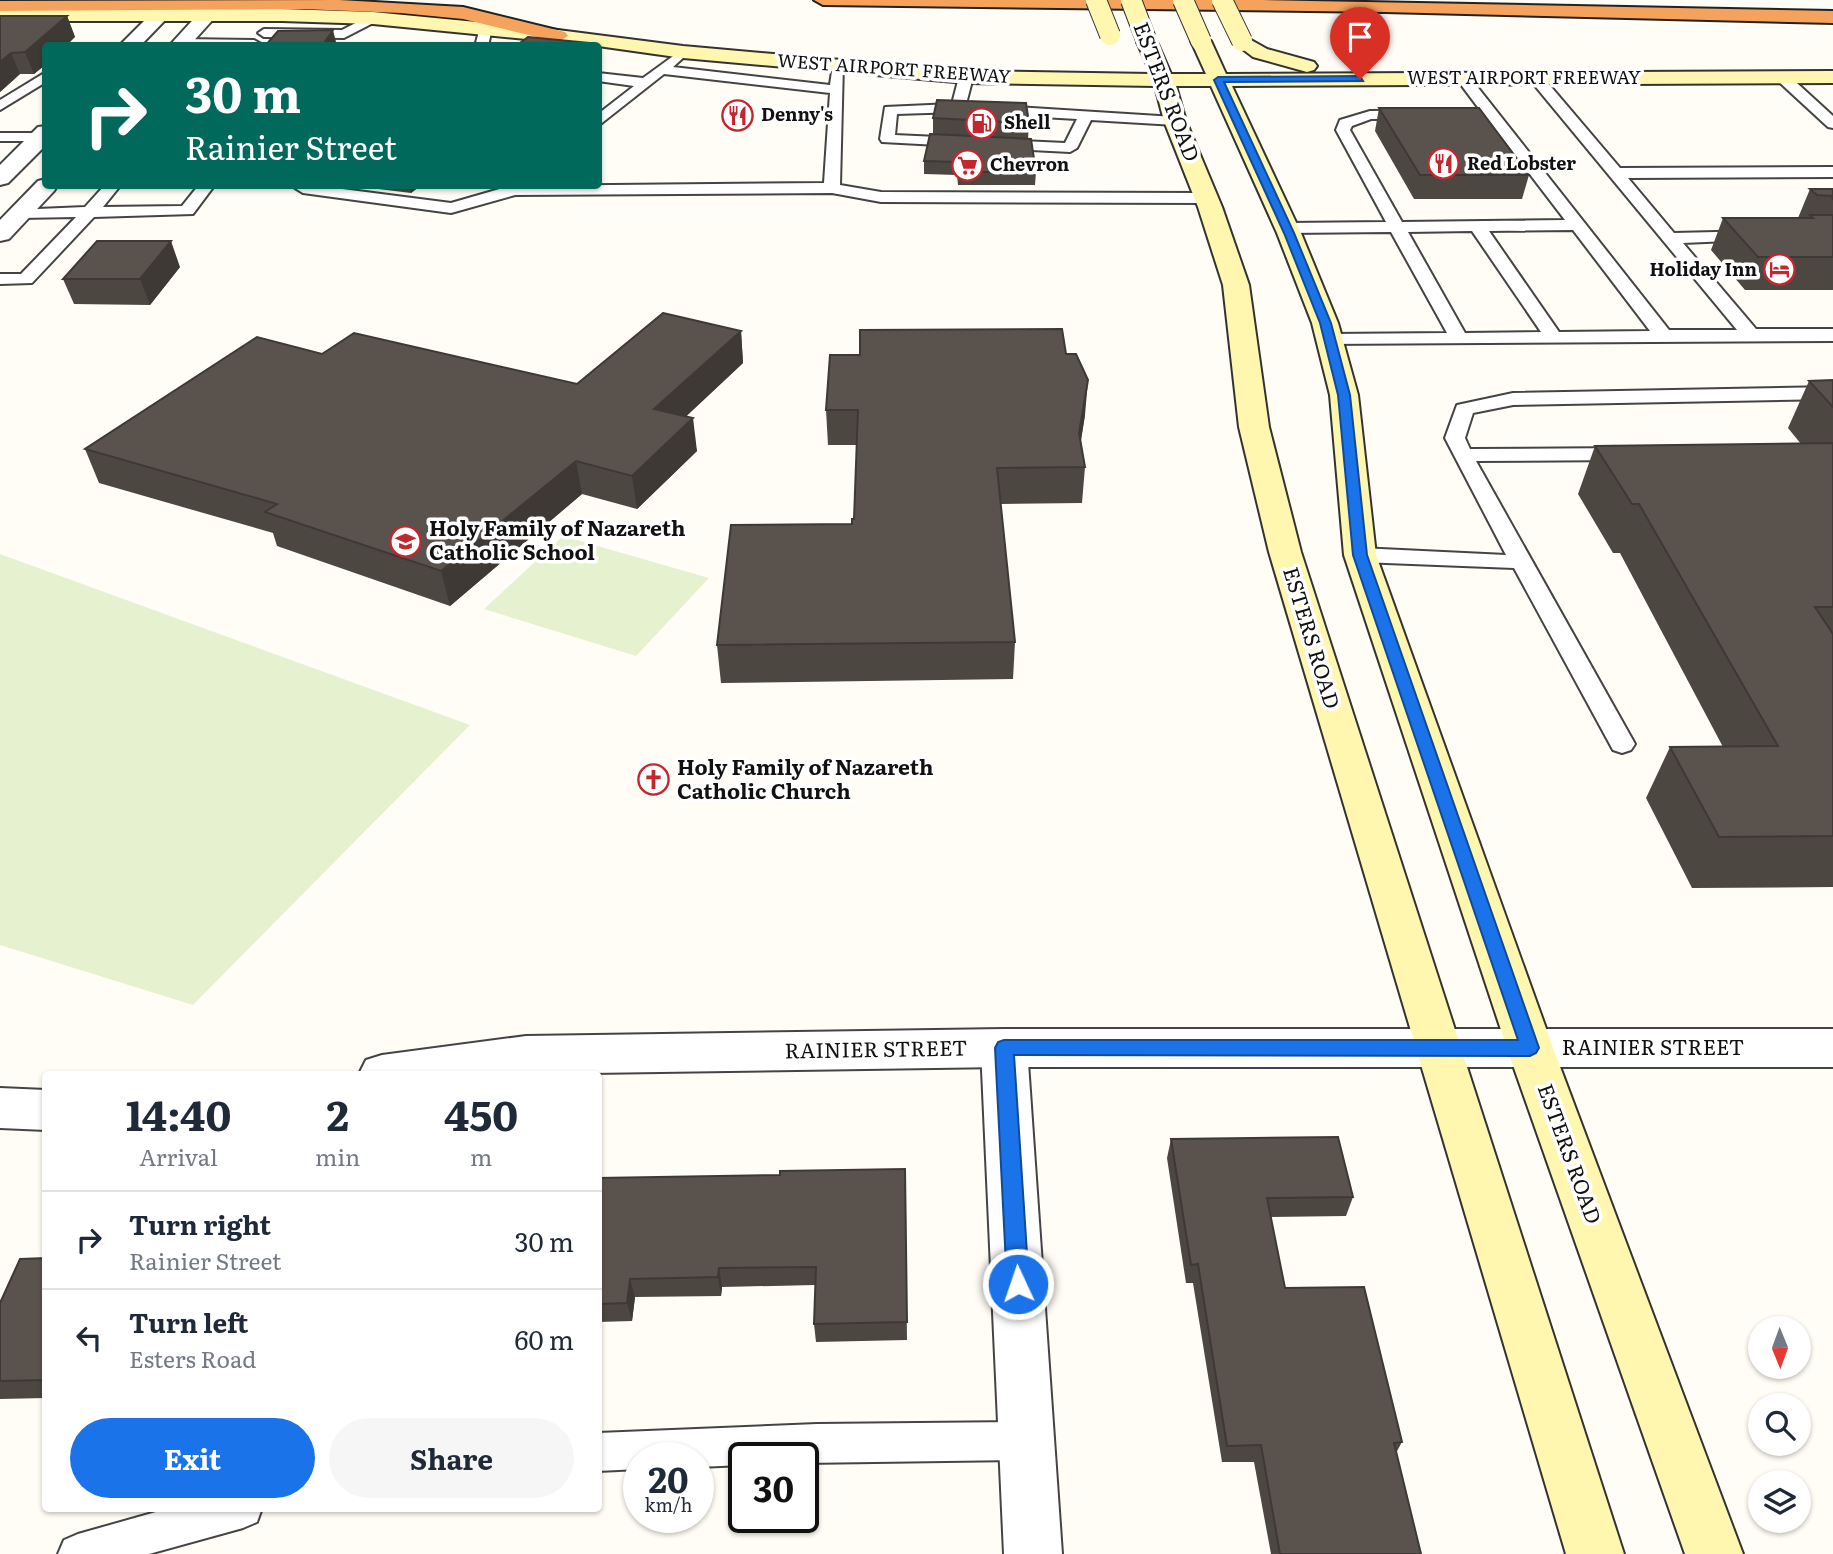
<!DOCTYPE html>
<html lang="en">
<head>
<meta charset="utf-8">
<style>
  :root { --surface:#fff; --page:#f6f6f7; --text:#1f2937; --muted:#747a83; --line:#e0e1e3; --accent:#1a73e8 }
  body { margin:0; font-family:Literata,serif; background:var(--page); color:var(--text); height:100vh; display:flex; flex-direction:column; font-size:26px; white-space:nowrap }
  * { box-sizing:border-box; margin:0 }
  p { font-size:23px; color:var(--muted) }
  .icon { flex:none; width:38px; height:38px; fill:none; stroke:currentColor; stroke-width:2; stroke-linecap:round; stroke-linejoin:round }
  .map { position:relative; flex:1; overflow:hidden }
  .side { position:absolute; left:42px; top:1071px; width:560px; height:441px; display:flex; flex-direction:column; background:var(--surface); border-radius:7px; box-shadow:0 2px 5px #0004 }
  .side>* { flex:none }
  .top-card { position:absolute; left:42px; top:42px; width:560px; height:147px; border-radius:7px; box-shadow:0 2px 5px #0004; background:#00695c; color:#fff; overflow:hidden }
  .needle { width:46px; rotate:179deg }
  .tools { position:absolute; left:1748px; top:1316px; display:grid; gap:14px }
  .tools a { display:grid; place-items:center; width:63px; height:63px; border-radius:50%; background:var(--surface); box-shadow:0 2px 5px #0004; font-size:35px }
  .speed { position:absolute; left:623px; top:1442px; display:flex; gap:14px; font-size:35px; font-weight:700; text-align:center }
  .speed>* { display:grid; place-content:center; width:91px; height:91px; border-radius:50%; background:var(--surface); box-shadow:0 2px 5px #0004; line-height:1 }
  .speed small { font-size:18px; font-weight:400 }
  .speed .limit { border:4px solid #111; border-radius:10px; background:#fff; color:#111 }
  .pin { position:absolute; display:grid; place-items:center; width:60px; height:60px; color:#fff; margin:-72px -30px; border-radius:50% 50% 50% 0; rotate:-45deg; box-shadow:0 0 7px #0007 }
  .pin .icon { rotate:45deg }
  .me { position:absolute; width:77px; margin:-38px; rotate:357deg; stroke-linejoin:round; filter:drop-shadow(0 0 5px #0008) }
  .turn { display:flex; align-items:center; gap:24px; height:147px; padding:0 28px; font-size:32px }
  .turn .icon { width:91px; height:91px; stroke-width:2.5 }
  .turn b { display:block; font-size:49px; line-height:60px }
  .eta { display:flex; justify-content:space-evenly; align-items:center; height:119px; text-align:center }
  .eta b { font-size:42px; font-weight:700; line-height:49px }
  .action { display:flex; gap:14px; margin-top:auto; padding:14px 28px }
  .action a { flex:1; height:80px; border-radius:42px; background:var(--accent); color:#fff; font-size:28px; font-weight:700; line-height:80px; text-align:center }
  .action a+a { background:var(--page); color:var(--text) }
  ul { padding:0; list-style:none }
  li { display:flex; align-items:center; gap:21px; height:98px; padding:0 28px; border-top:2px solid var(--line) }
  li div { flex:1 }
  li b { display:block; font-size:26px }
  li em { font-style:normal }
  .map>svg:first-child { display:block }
  .pitch { fill:#e6f2cf }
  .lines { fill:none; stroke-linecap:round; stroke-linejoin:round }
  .service-casing { stroke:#444; stroke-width:4 }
  .minor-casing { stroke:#444; stroke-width:4 }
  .tertiary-casing { stroke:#444; stroke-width:4 }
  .secondary-casing { stroke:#333; stroke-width:4 }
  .motorway-casing { stroke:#222; stroke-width:4 }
  .service { fill:#fff; fill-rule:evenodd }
  .minor { fill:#fff; fill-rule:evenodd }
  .tertiary { fill:#fff; fill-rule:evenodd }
  .secondary { fill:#fff6b0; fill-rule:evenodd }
  .motorway { fill:#f5a25d; fill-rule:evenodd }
  .secondary-bridge-casing { stroke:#333; stroke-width:22; stroke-linecap:butt }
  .secondary-bridge { stroke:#fff6b0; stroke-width:20 }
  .wall { fill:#4d4742 }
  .shaded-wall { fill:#3f3936 }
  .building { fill:#5a524d; stroke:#3f3936; stroke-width:2 }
  .route { fill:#1a73e8; stroke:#114b97; stroke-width:2 }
  .labels { text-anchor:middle; stroke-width:7; stroke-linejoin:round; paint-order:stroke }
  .far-street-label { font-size:18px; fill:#111; stroke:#fff }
  .far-poi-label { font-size:18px; font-weight:bold; fill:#111; stroke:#fff; text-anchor:start }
  .street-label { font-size:21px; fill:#111; stroke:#fff }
  .poi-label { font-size:21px; font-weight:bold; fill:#111; stroke:#fff; text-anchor:start }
</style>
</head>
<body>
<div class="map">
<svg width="1833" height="1554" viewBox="0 0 1833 1554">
  <rect width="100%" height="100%" fill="#fffdf5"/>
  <!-- pitch -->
  <g class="pitch">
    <path d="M563,536L709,578L636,656L484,609Z"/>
    <path d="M0,554L470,725L193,1005L0,945Z"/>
  </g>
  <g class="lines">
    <defs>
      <g id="service">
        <path d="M373,14L379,18L377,21L344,38L264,37L258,33L264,29L342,30Z"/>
        <path d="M486,24L492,28L488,46H475L480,28Z"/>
        <path d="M181,39L254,40L261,44L176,46V40Z"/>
        <path d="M676,54L683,58L673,67L830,85L833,64H843L840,185L881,192L1207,193L1215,198L1207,203L881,202L832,193L515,195L451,213L303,193L295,188L297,186H319L451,203L510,186L824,183L830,93L664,74L598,126V114L634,86L598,81V73L643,78Z"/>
        <path d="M46,72V82L0,110V100Z"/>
        <path d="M966,73L973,77L966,104L1175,117L1182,121L1175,125L1091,120L1077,148L1070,152L882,142L880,139L885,107L952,104L959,77ZM958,112L1077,119L1065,143L895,135L897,114Z"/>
        <path d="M1782,73L1787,74L1833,116V128L1828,127L1777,80V74Z"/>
        <path d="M1463,74L1468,75L1669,330H1737L1531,81V75H1541L1620,168L1833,167V177L1628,178L1674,233L1758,231L1760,235L1758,239L1752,240L1683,243L1756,329H1833V341L1323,344L1321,340L1330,334L1447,333L1391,232L1287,233L1279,228L1287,223L1386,222L1336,130L1340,120L1370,111L1480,110L1456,78ZM1487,118L1565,220L1402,222L1350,130L1352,126L1371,119ZM1573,230L1650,331L1559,332L1489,231ZM1472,231L1541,332L1465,333L1408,232Z"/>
        <rect x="0" y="133" width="46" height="8"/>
        <path d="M104,186H120L103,207L182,206L198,186H214L193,214L94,217L32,283L0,284V274H21L76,217L20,218L12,213L14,210L85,207Z"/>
        <path d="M1833,387V399L1513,405L1473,413L1465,438L1470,449L1628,448L1635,450L1638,454L1635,458L1628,460L1476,461L1635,744L1631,750L1622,753L1613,750L1514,568L1360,562L1352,560L1349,555L1352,550L1360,548L1506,555L1445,438L1457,405L1513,393Z"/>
        <path d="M1027,1422L1040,1428L1046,1441L1040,1454L1027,1460L803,1463V1458H744V1465L698,1467V1458H639V1469L598,1471V1433L817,1424Z"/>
        <path d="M170,1508H262L257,1522L243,1528L149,1554H58L64,1540L78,1534Z"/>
      </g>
      <path id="minor" d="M1004,1029L1020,1035L1027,1048L1062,1554H1004L981,1048L988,1035Z"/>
      <g id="tertiary">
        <path d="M161,9L170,15L140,46H119L154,11Z"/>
        <path d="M208,9L217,15L189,46H169L201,11Z"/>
        <path d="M46,126V145L8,183L0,185V165L38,127Z"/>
        <path d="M46,179V186H57L54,191L9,239L0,241V220L38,181Z"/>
        <path d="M1004,1029H1833V1067H1004L522,1074H359L366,1060L382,1055L526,1036Z"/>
        <path d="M0,1088L46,1090V1130L0,1128Z"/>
      </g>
      <g id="secondary">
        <path d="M0,9H282L373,12L558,30L683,46L966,71L1151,74L1137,42L1147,36L1157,42L1171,74H1206L1191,41L1201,35L1211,41L1226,74L1833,71V83L1232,86L1301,233L1338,323L1358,395L1376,555L1553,1048L1743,1554H1685L1507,1048L1344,555L1330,395L1312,323L1277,233L1211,86H1176L1186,121L1222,207L1249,285L1269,427L1301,552L1624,1554H1566L1269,552L1239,427L1223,285L1198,207L1164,121L1155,86L966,83L683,58L598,46L373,24L282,21H0Z"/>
        <path d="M1242,35L1267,49L1314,62L1317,66L1314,70L1307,72L1253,57L1232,41Z"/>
      </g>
      <g id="motorway">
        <path d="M339,0L463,7L565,32L568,36L558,42L463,19L401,13L303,9L0,11V1Z"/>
        <path d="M814,0H1262L1833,11V23L1384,12L823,5Z"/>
      </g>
    </defs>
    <!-- service casing -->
    <use href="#service" class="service-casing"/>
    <!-- minor casing -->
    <use href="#minor" class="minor-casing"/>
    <!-- tertiary casing -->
    <use href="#tertiary" class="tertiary-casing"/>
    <!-- secondary casing -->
    <use href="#secondary" class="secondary-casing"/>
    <!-- motorway casing -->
    <use href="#motorway" class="motorway-casing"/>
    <!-- service -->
    <use href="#service" class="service"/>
    <!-- minor -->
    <use href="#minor" class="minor"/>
    <!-- tertiary -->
    <use href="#tertiary" class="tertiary"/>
    <!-- secondary -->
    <use href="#secondary" class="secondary"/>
    <!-- motorway -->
    <use href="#motorway" class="motorway"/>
    <defs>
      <g id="secondary-bridge">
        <path d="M1096,0L1110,35"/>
        <path d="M1131,0L1147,42"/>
        <path d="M1183,0L1201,41"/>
        <path d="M1222,0L1242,41"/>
      </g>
    </defs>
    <!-- secondary-bridge casing -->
    <use href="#secondary-bridge" class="secondary-bridge-casing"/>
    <!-- secondary-bridge -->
    <use href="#secondary-bridge" class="secondary-bridge"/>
  </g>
  <!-- wall -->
  <g class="wall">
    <path d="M0,16H67L75,37L46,46V64L34,74H20L0,92Z"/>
    <path d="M1379,108L1529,175L1522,199H1414L1375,131Z"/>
    <path d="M933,118L1029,123L1028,139L1036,172L1035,185H958L957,175L924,174V161L933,134Z"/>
    <path d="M354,186H420L411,193Z"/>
    <path d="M1810,189H1833V290H1745L1711,250L1723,218H1798Z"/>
    <path d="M180,267L150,305L74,304L63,279Z"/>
    <path d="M741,331L743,363L686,416L697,451L637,509L582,494L450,606L277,546L273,533L99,483L85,449L322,354L577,384Z"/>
    <path d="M1066,354L1085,415L1081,441L1085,467L1082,503L1001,504L1015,642L1013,679L721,683L717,645L852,524L854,519L857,445H828L826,410Z"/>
    <path d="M1833,380V887L1692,888L1646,798L1670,747H1723L1620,553H1613L1578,494L1595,446L1801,444L1788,428L1809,381Z"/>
    <path d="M1171,1139L1353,1197L1346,1216L1270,1217L1285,1288L1402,1442L1396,1453L1421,1554H1271L1254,1462H1222L1193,1283H1186L1167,1158Z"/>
    <path d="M905,1169L907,1340L816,1342L814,1324L815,1285L722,1287L721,1296L635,1297L632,1321L598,1322V1178L780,1175Z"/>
    <path d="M46,1258V1398L0,1399V1303Z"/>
  </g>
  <!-- shaded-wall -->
  <g class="shaded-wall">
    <path d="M67,16L75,37L66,46H46V64L34,74L25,52Z"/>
    <path d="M333,30L337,46H322Z"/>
    <path d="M11,53L20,74L0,92V62Z"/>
    <path d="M409,186H420L411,193Z"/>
    <path d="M171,241L180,267L150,305L140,279Z"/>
    <path d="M741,331L743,363L659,442L654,409Z"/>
    <path d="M1088,380L1085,415L1076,468L1079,433Z"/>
    <path d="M693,418L697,451L637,509L632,476Z"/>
    <path d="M576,461L582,494L450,606L441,571Z"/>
    <path d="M719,1268L722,1287L721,1296L718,1277Z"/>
    <path d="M630,1279L635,1297L632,1321L627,1303Z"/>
  </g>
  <!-- building -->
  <g class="building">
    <path d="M0,16H67L25,52L11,53L0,62Z"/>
    <path d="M333,30L322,46H265L278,31Z"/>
    <path d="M528,37L590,43L587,46H516Z"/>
    <path d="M937,100L1026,103L1029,123L933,118Z"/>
    <path d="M1379,108H1479L1529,175H1420Z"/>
    <path d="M930,134L1031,139L1036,172H958V162L924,161Z"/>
    <path d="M1810,189H1833V200L1832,196L1817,195Z"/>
    <path d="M1810,215H1833V257H1758L1723,218H1813Z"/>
    <path d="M97,241H171L140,279H63Z"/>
    <path d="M663,313L741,331L654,409L693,418L632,476L576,461L441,571L265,512L277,504L85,449L257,337L322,354L354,333L577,384Z"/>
    <path d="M1062,329L1066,354H1076L1088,380L1079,433L1085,467L997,468L1015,642L717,645L731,525L852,524V519H854L858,410H826L830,355H860V330Z"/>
    <path d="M1833,380V407L1809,381Z"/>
    <path d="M1833,443V607H1815L1833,634V836L1719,837L1670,747L1778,746L1639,504H1632L1595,446Z"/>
    <path d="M1338,1137L1353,1197L1267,1198L1285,1288L1364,1287L1402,1442L1394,1443L1421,1554H1280L1261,1445L1227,1446L1198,1264L1191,1265L1171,1139Z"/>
    <path d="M905,1169L907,1322L814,1324L816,1267L719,1268L718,1277L630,1279L627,1303L598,1304V1178L780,1175V1171Z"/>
    <path d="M46,1258V1380L0,1381V1303L20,1259Z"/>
  </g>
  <!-- route -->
  <path class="route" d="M1360,76L1363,81L1224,82L1294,233L1331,323L1350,395L1367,555L1539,1048L1536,1053L1530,1056L1014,1055L1029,1284L1026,1291L1018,1294L1010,1291L1007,1284L995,1048L998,1042L1004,1040H1518L1353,555L1338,395L1320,323L1284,233L1214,80L1218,77Z"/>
  <!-- icons -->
  <defs>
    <symbol id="restaurant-ring" viewBox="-11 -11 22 22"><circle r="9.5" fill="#fff" stroke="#c4262e" stroke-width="1.5"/><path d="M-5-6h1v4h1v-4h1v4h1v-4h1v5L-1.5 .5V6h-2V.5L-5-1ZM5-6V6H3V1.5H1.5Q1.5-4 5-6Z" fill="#c4262e"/></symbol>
    <symbol id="fuel-ring" viewBox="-11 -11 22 22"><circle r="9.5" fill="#fff" stroke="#c4262e" stroke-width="1.5"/><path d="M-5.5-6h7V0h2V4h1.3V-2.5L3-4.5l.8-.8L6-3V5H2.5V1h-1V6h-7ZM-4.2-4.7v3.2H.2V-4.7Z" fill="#c4262e"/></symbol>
    <symbol id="supermarket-ring" viewBox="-11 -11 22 22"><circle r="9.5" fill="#fff" stroke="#c4262e" stroke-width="1.5"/><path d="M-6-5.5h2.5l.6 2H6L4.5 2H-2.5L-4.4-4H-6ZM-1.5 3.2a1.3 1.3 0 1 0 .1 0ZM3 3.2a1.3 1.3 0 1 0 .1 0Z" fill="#c4262e"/></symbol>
    <symbol id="hotel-ring" viewBox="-11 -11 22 22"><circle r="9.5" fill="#fff" stroke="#c4262e" stroke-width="1.5"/><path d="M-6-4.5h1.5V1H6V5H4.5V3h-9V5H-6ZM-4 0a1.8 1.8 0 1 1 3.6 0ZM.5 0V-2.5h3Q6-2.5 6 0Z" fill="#c4262e"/></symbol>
    <symbol id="school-ring" viewBox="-11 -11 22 22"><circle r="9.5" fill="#fff" stroke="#c4262e" stroke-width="1.5"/><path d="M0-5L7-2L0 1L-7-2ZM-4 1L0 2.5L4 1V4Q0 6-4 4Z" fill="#c4262e"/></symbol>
    <symbol id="church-ring" viewBox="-11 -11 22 22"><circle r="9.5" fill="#fff" stroke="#c4262e" stroke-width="1.5"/><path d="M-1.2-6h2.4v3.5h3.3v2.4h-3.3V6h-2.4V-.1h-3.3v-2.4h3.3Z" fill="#c4262e"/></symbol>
  </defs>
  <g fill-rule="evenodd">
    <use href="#restaurant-ring" x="720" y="98" width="35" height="35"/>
    <use href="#fuel-ring" x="964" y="106" width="35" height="35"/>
    <use href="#restaurant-ring" x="1426" y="146" width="35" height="35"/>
    <use href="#supermarket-ring" x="950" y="148" width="35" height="35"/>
    <use href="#hotel-ring" x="1762" y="252" width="35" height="35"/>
    <use href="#school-ring" x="388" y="524" width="35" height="35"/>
    <use href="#church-ring" x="636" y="762" width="35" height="35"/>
  </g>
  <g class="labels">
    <!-- far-street labels -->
    <g class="far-street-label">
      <text transform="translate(894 69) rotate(4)" y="6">WEST AIRPORT FREEWAY</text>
      <text x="1524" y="84">WEST AIRPORT FREEWAY</text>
    </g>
    <!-- far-poi labels -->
    <g class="far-poi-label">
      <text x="761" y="121">Denny's</text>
      <text x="1004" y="129">Shell</text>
      <text x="1467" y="170">Red Lobster</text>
      <text x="990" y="171">Chevron</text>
      <text x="1757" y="276" text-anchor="end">Holiday Inn</text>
    </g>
    <!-- street labels -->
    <g class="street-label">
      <text transform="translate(1166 92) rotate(69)" y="7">ESTERS ROAD</text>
      <text transform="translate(1311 638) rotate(73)" y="7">ESTERS ROAD</text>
      <text x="1653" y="1055">RAINIER STREET</text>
      <text transform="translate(876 1050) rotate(-1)" y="7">RAINIER STREET</text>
      <text transform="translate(1569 1154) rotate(70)" y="7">ESTERS ROAD</text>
    </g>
    <!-- poi labels -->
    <g class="poi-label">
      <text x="429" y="536">Holy Family of Nazareth<tspan x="429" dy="24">Catholic School</tspan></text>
      <text x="677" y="775">Holy Family of Nazareth<tspan x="677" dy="24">Catholic Church</tspan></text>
    </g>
  </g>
</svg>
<div class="tools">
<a><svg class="needle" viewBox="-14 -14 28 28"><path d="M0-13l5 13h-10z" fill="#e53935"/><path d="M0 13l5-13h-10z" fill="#747a83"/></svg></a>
<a><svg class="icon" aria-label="search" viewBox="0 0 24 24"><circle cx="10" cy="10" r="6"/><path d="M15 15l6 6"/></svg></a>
<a><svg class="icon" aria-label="layers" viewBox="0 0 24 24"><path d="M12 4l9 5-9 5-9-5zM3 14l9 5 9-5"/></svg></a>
</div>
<div class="speed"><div>20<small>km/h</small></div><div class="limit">30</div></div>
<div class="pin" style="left:1360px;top:79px;background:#d93025"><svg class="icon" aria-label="arrive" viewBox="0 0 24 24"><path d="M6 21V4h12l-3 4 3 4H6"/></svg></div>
<svg class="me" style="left:1018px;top:1284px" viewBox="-20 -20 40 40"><circle r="17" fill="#1a73e8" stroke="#fff" stroke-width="3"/><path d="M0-11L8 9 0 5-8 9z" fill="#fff"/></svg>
<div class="top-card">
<div class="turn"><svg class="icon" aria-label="right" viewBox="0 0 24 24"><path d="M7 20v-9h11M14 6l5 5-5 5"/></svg><div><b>30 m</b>Rainier Street</div></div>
</div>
<section class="side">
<div class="eta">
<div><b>14:40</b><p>Arrival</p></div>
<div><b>2</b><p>min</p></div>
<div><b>450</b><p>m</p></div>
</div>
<ul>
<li><svg class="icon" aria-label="right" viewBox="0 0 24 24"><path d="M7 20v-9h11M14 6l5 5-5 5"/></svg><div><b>Turn right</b><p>Rainier Street</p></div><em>30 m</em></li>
<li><svg class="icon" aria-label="left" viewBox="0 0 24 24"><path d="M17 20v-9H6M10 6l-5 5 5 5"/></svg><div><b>Turn left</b><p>Esters Road</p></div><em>60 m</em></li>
</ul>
<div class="action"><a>Exit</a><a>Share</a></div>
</section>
</div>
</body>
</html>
